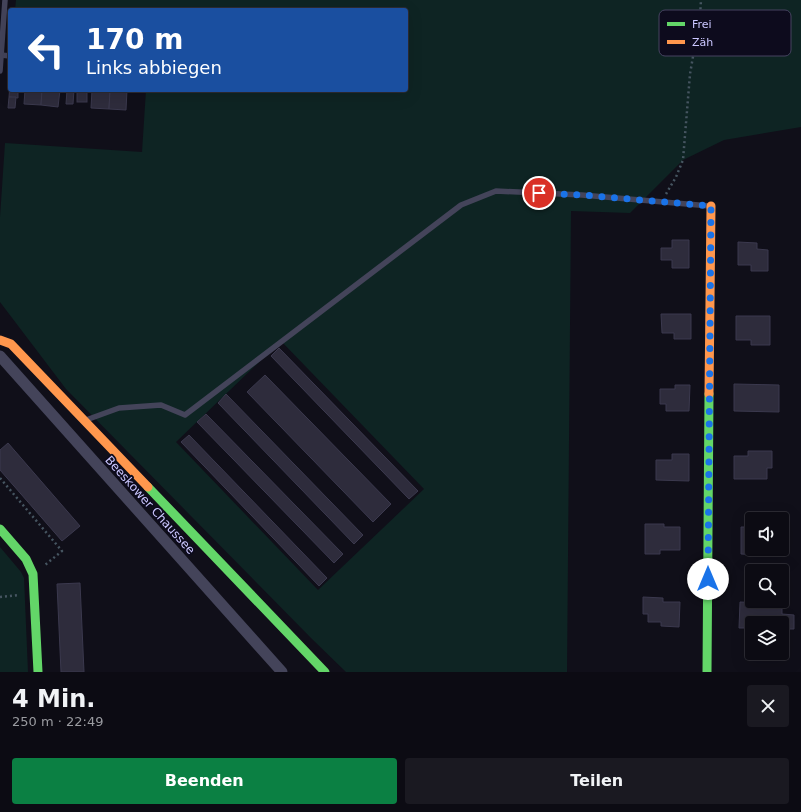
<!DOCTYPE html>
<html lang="de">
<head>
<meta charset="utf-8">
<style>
  :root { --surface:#0c0b13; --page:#1a1921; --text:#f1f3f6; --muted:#9a9ba0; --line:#2c2b33; --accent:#0b8043 }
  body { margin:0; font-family:"DejaVu Sans",sans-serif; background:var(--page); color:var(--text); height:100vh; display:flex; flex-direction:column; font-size:15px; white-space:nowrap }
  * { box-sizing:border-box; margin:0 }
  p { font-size:13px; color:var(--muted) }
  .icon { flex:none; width:22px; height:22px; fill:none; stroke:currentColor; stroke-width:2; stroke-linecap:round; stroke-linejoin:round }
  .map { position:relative; height:672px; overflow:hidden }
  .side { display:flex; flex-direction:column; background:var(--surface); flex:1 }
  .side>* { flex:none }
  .banner { position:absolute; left:8px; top:8px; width:400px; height:84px; border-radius:4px; box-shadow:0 4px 16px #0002,0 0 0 1px var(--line); background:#1a4fa0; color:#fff; overflow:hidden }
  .fabs { position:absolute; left:745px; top:512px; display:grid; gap:8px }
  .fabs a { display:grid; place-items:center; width:44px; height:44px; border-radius:4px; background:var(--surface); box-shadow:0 4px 16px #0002,0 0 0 1px var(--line); font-size:20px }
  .pin { position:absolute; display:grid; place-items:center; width:34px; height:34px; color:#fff; margin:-17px; border:2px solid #fff; border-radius:50%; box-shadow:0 1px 4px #0007 }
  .me { position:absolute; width:44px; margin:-22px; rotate:0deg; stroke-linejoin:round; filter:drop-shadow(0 0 3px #0008) }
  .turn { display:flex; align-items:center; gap:14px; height:84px; padding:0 12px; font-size:18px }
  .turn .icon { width:52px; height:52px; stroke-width:2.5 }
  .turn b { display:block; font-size:28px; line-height:34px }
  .round { display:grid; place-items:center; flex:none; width:42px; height:42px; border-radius:4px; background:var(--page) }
  .head { display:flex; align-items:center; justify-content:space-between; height:68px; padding:0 12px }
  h1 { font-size:24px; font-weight:800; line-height:30px }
  .button { display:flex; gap:8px; margin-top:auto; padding:8px 12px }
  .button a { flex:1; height:46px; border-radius:4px; background:var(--accent); color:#fff; font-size:16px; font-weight:800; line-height:46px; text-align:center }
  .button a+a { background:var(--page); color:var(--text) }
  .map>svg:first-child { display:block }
  .green { fill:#0e2423; fill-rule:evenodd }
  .building { fill:#2e2c3c; stroke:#3b394e }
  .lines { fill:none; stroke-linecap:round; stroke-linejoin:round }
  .path { stroke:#465561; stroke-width:2.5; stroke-dasharray:2 3; stroke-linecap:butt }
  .lane { stroke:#44445a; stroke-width:5.5 }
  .street { stroke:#44445a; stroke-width:11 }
  .fast { stroke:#63d668; stroke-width:9 }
  .slow { stroke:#ff974d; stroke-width:9 }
  .route { stroke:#1a73e8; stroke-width:7; stroke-dasharray:0 12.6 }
  .labels { text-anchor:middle; stroke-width:3.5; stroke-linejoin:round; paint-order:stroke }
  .street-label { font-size:12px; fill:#cbc7ff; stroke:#0d0b1d }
  .key { fill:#0d0b1d; stroke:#464361; stroke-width:1 }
  .key-label { font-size:11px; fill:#cbc7ff }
</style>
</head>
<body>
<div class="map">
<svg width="801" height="672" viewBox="0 0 801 672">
  <rect width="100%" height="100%" fill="#100f19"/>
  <!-- green -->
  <g class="green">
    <path d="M16,0H801V127L724,140L683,160L630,213L571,211L567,672H346L311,638L66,389L0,302V217L5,143L142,152L146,90H406V10H15ZM281,341L424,489L318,590L176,442Z"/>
    <path d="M0,547L21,572L24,578L28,672H0Z"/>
  </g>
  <!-- building -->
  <g class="building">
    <path d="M10,84V90H18V98L9,97Z"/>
    <path d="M25,90H42L41,105L24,104Z"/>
    <path d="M42,90H60L58,107L41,105Z"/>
    <path d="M67,90H74L73,104H66Z"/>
    <path d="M92,90H110L109,109L91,108Z"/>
    <path d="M110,90H127L126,110L109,109Z"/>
    <rect x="77" y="91" width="10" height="11"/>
    <path d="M9,97H16L15,108H8Z"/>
    <path d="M672,240H689V268H672V260H661V248H672Z"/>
    <path d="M738,242L757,243V249L768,250V271H751V265H738Z"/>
    <path d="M661,314H691V339H674V333H662Z"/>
    <path d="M736,316H770V345H751V340H736Z"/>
    <path d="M279,348L418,491L409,499L271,356Z"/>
    <path d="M265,375L391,504L373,522L247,392Z"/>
    <path d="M734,384L779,385V412L734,411Z"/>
    <path d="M675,385H690L689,411H666V404H660V389H675Z"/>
    <path d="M226,394L363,535L354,544L218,403Z"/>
    <path d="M206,414L343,554L334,563L197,422Z"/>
    <path d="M189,435L327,578L319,586L181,442Z"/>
    <path d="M8,443L80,526L62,541L0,470V450Z"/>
    <path d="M748,451H772V468H767V479H734V456H748Z"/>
    <path d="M672,454H689V481L656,480V460H672Z"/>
    <path d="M645,524H664V527H680V550H660V554H645Z"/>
    <path d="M741,527H752V549H759V555L741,554Z"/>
    <path d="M80,583L84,672H61L57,584Z"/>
    <path d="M643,597L663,598V602H680L679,627L661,626V622H648V614H643Z"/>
    <path d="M740,602L763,603V608H782V614L794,615V629H782V623H752V628H739Z"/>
  </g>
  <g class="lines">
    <!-- path -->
    <g class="path">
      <path d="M666,194L676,177L683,160L690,74L700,16L701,0"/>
      <path d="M0,478L62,551L45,565"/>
      <path d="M0,597L19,595"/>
    </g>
    <!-- lane -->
    <g class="lane">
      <path d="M1,55L10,56"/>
      <path d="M0,71L5,0"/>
      <path d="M86,420L119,408L161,405L185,415L461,205L496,191L582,195L710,206"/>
    </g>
    <!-- street -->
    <path class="street" d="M0,356L282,672"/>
    <!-- fast -->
    <g class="fast">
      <path d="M148,487L325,672"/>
      <path d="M0,529L26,559L33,574L38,672"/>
      <path d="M707,672L709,394"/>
    </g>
    <!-- slow -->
    <g class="slow">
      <path d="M0,340L11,344L148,487"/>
      <path d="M709,394L711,206"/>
    </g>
  </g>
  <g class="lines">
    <!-- route -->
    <path class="route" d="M539,193L582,195L711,206L708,579"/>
  </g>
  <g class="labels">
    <!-- street labels -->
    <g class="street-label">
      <text transform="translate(150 505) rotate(48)" y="4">Beeskower Chaussee</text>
    </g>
  </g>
  <!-- legend -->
  <rect x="659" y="10" width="132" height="46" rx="6" class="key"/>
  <rect x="667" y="22" width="18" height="4" fill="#63d668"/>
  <rect x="667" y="40" width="18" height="4" fill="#ff974d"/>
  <g class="key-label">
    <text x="692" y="28">Frei</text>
    <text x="692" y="46">Zäh</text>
  </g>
</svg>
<div class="fabs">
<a><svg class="icon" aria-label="sound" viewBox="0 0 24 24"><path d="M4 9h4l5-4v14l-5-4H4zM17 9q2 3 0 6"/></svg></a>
<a><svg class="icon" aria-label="search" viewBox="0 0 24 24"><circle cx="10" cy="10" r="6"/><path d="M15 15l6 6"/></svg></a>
<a><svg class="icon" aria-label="layers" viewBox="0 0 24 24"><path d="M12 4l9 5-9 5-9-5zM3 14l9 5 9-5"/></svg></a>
</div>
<div class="pin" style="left:539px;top:193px;background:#d93025"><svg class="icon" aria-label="arrive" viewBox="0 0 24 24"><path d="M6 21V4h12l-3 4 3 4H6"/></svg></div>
<svg class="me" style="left:708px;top:579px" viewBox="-20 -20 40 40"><circle r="19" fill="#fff"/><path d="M0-13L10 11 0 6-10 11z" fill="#1a73e8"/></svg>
<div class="banner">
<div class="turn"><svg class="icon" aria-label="left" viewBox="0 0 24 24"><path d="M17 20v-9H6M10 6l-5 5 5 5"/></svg><div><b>170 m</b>Links abbiegen</div></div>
</div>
</div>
<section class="side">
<div class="head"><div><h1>4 Min.</h1><p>250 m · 22:49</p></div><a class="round"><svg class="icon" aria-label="close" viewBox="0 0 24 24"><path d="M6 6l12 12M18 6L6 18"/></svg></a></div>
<div class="button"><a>Beenden</a><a>Teilen</a></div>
</section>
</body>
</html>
